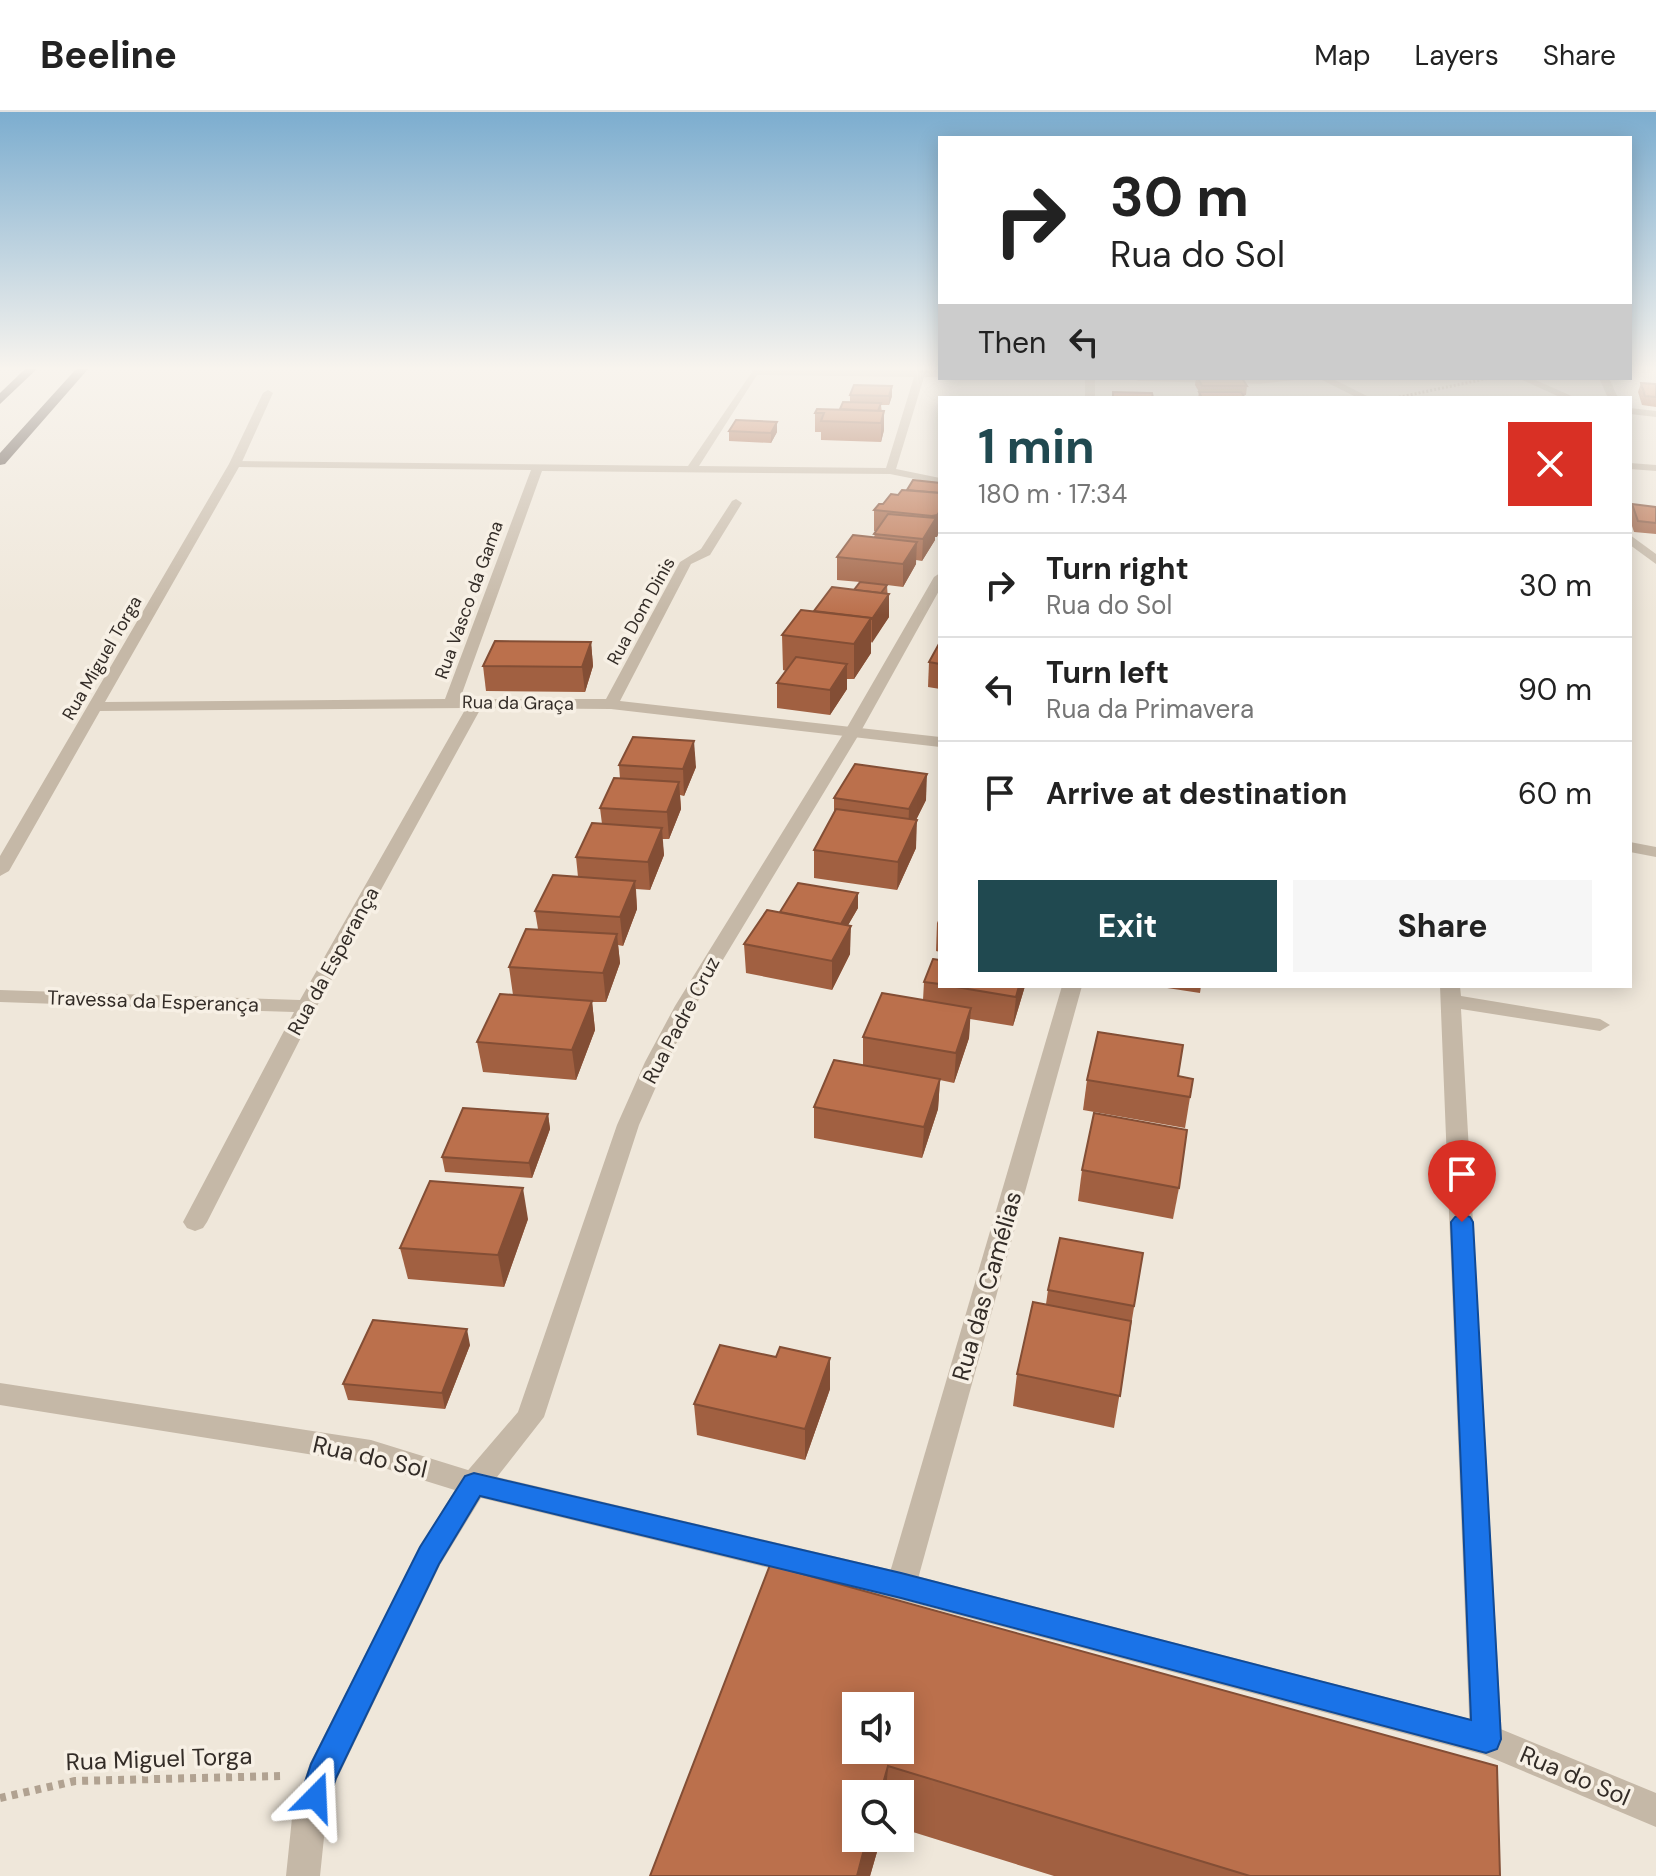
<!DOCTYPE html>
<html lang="en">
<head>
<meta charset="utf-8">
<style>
  :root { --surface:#fff; --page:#f6f6f6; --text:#222; --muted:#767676; --line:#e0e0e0; --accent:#204950 }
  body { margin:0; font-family:"DM Sans",sans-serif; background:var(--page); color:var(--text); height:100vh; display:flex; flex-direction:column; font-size:30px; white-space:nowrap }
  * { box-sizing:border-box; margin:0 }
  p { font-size:26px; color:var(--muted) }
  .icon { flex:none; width:44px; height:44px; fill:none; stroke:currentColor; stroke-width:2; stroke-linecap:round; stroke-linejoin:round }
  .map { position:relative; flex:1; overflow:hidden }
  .panel { position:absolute; left:938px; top:284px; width:694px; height:592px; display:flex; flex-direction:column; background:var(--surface); border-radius:0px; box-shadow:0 4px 20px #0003 }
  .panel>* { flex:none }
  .guide { position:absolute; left:938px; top:24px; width:694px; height:244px; border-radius:0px; box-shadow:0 4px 20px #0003; background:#fff; color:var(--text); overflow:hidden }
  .tools { position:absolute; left:842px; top:1580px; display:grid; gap:16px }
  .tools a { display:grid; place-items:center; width:72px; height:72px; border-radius:0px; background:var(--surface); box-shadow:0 4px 20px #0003; font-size:40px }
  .pin { position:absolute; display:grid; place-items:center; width:68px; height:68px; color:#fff; margin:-82px -34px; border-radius:50% 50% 50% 0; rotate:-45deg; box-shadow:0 0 8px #0007 }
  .pin .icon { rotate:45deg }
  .me { position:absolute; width:88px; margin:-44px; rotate:21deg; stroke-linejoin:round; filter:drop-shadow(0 0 6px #0008) }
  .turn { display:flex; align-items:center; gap:28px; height:168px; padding:0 40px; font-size:36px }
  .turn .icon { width:104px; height:104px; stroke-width:2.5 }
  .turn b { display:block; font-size:56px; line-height:68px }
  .then { display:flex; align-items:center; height:76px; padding:0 40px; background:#0003; gap:16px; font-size:30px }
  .round { display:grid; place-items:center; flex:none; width:84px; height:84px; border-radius:0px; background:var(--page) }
  .headline { display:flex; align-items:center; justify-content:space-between; height:136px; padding:0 40px }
  h1 { font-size:48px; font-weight:700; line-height:60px; color:var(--accent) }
  .cta { display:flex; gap:16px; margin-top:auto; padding:16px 40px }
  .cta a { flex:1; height:92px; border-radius:0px; background:var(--accent); color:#fff; font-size:32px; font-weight:700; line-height:92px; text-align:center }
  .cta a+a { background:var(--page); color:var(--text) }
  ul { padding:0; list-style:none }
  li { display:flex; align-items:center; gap:24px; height:104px; padding:0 40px; border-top:2px solid var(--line) }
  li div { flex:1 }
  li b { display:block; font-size:30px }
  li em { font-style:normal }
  header { display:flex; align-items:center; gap:48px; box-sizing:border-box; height:112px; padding:0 40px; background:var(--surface); border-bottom:2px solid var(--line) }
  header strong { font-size:38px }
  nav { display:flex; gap:44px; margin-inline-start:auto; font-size:28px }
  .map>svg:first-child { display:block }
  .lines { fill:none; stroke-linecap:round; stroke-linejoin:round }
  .path-far1 { stroke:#b1a291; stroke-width:3; stroke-dasharray:2 2; stroke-linecap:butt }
  .path { stroke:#b1a291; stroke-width:8; stroke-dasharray:6 6; stroke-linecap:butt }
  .service { fill:#c5b8a7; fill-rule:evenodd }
  .minor { fill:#c5b8a7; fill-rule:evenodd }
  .tertiary { fill:#c5b8a7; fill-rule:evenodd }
  .motorway { fill:#53473f; fill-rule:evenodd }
  .wall { fill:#a16041 }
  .shaded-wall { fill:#834e35 }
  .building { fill:#bb704c; stroke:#834e35; stroke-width:2; fill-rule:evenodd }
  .route { fill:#1a73e8; stroke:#114b97; stroke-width:2 }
  .labels { text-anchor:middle; stroke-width:7; stroke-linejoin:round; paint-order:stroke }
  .far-street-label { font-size:18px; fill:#332c27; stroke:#f7f0e5 }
  .street-label { font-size:20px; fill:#332c27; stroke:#f7f0e5 }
  .near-street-label { font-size:24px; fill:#332c27; stroke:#f7f0e5 }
</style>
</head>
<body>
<header>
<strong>Beeline</strong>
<nav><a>Map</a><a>Layers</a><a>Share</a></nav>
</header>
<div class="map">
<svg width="1656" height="1764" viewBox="0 0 1656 1764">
  <rect width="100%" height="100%" fill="#efe7da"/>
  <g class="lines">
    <!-- path-far1 -->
    <path class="path-far1" d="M1395,286L1490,266"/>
    <!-- path -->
    <path class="path" d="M0,1686L75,1669L281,1664"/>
    <!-- service -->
    <path class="service" d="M268,278L273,281L241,352L231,354L229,352L263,281Z"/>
    <!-- minor -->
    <g class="minor">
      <path d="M754,257L940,259V265H924L896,357L940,366V372L890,362L542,359L460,587H606L680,450L701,437L732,389L736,387L742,391L710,443L691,452L620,589L940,625V635L611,597L481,596L317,894L207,1110L203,1116L195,1119L187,1116L183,1110L294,900L0,890V878L300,888L466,596L100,599L9,759L0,764V744L229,352L235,349L688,354ZM757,263L914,265L886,356L699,354ZM239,355L531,358L445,587L105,590Z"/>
      <rect x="1085" y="266" width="10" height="20"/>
      <path d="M1133,266H1312L1260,272L1138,269Z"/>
      <path d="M1518,266H1531L1576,286H1562Z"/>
      <path d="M1599,266H1609L1618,286H1608Z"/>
      <path d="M1630,296L1656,299V305L1630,302Z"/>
      <path d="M1630,423L1656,442V452L1630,433Z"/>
      <path d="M1630,730L1656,735V745L1630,740Z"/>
      <path d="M1062,874H1082L916,1474L912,1484L901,1488L890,1484L886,1474Z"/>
      <path d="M1440,874H1460L1461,884L1600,907L1610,913L1600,919L1461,897L1502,1627L1498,1638L1486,1643L1474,1638L1470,1627Z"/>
      <path d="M0,1271L371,1328L484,1363L488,1372L484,1381L474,1384L371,1352L0,1293Z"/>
    </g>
    <!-- tertiary -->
    <g class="tertiary">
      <path d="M1318,266H1331L1371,286H1358Z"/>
      <path d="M1630,351L1656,353V359L1630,357Z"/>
      <path d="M940,461V477L861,619L695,894L667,950L639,1013L544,1305L497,1365L901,1460L1486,1611L1656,1681V1715L1485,1643L901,1488L481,1386L440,1453L337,1667L326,1706L320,1764H286L292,1706L310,1651L420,1435L464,1363L518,1300L617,1013L645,950L675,894L845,619L934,465Z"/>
    </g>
    <!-- motorway -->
    <g class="motorway">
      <path d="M26,256H38L0,292V281Z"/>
      <path d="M77,256H89L5,352L0,353V341Z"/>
    </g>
  </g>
  <!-- wall -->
  <g class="wall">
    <path d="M1196,266H1242L1247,274L1246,283H1243L1245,286H1198L1199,280L1195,273Z"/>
    <path d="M1641,271L1656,272V295L1642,293L1638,280Z"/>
    <path d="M850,283L892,284L889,293H881L884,318L881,330L821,328V320H815V301L840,297L850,290Z"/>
    <path d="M729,319L777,320L771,331L729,329Z"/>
    <path d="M940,371L937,425H935V428L922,449L916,448V452L903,475L887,473L889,505L871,531V541L854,567H847V577L830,603L777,596V571L786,559L783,558L782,523L814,499L854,478L860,470L837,468V445L874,425L876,419H874V398L907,378Z"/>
    <path d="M1632,392L1656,395V422L1634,420L1630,408V397Z"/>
    <path d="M591,530L593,554L585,580L486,579L483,554Z"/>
    <path d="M940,530V577L928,575L929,550Z"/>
    <path d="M619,653L696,655L684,684L680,683L681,697L669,727H662L664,743L650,778L636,777L637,797L623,834L618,833L620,851L606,890H592L595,918L576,968L483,960L477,930L513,883L509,855L538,817L535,799L578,765L576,745L602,712L600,696L620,667Z"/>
    <path d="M834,686L926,688L916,708V736L897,778L814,766V738L834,701Z"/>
    <path d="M858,796L848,813L850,842L832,878L746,861L744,832L780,800Z"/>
    <path d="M940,804V840L936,839L937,811Z"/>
    <path d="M940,848V874H1025L1013,914L970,907L969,926L954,971L940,968L938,997L922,1046L814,1026V995L863,953V925L923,888L924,870Z"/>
    <path d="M1154,874H1201L1200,881Z"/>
    <path d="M1178,964L1193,967L1185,1016L1083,998L1087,968Z"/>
    <path d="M548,1002L550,1017L532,1066L445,1060L442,1045Z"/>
    <path d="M1082,1058L1179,1076L1173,1107L1078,1089Z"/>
    <path d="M528,1107L504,1175L408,1167L400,1136Z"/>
    <path d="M1143,1141L1114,1316L1013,1294L1017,1262L1046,1192L1048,1178Z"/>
    <path d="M470,1233L445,1297L348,1288L343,1272Z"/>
    <path d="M776,1245L830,1246V1277L805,1348L697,1323L694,1292Z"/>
    <path d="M770,1453L1500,1764H1054L900,1716V1682H856V1726H881L870,1764H650Z"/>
  </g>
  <!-- shaded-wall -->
  <g class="shaded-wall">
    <path d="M892,274V284L889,293V284Z"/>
    <path d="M884,299V318L881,330V311Z"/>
    <path d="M777,310V320L771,331V321Z"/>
    <path d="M940,399V419L937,425H935V428L922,449L923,427L931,413L932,404Z"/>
    <path d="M917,430L916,452L903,475V452Z"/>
    <path d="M889,482V505L872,531V507Z"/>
    <path d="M871,506V541L854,567V532Z"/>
    <path d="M591,530L593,554L585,580L582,555Z"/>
    <path d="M847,552V577L830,603V578Z"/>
    <path d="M694,629L696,655L684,684L683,657Z"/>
    <path d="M927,662L926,688L908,724L909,697Z"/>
    <path d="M679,670L681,697L669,727L667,700Z"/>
    <path d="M917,708L916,736L897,778L898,750Z"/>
    <path d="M662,716L664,743L650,778L648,750Z"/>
    <path d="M635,769L637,797L623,834L620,805Z"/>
    <path d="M858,781V796L839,829V815Z"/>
    <path d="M851,814L850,842L832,878V849Z"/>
    <path d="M617,822L620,851L606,890L603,861Z"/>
    <path d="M1019,874H1025L1013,914L1016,885Z"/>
    <path d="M592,889L595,918L576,968L572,938Z"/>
    <path d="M971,896L969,926L954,971L956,941Z"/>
    <path d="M940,967L938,997L922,1046L924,1015Z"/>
    <path d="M548,1002L550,1017L532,1066L529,1051Z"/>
    <path d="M523,1076L528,1107L504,1175L498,1143Z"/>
    <path d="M467,1217L470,1233L445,1297L442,1281Z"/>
    <path d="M830,1246V1277L805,1348V1317Z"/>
    <path d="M888,1654L886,1682H880Z"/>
    <path d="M867,1726H881L870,1764H857Z"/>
  </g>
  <!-- building -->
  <g class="building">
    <path d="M1198,266H1242L1247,274H1202Z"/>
    <path d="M1641,271L1656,272V285L1645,284Z"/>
    <path d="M854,273L892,274L889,284L850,283Z"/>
    <path d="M1113,280L1152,281L1153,286H1113Z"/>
    <path d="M1199,280H1241L1245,286H1202Z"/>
    <path d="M843,290L881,291L878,299L840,297Z"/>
    <path d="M817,297L884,299L881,311L821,309L824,301H815Z"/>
    <path d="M736,308L777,310L771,321L729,319Z"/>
    <path d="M913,368L940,371V381L907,378Z"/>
    <path d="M902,378L940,381V399L937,403L932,404L874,398L879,392H883L891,382L898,383Z"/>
    <path d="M1632,392L1656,395V411L1638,409Z"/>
    <path d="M888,402L936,406L923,427L874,422Z"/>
    <path d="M853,423L917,430L903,452L837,445Z"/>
    <path d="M860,470L887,473L881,481L854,478Z"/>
    <path d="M832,475L889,482L872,507H871V506L814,499Z"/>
    <path d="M801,498L871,506L854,532L782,523Z"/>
    <path d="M495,529L591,530L582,555L483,554Z"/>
    <path d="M940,530V552L929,550Z"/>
    <path d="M796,545L847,552L830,578L777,571Z"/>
    <path d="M633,625L694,629L683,657L619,653Z"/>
    <path d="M855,652L927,662L909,697L834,686Z"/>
    <path d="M614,666L679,670L667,700L600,696Z"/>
    <path d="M836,697L917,708L898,750L814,738Z"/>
    <path d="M592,711L662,716L648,750L576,745Z"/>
    <path d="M553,763L635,769L620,805L535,799Z"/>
    <path d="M798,771L858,781L841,812L780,800Z"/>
    <path d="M767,798L851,814L832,849L744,832Z"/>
    <path d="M526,817L617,822L603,861L509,855Z"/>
    <path d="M933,847L940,848V872L924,870Z"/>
    <path d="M950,874H1019L1016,885Z"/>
    <path d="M882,881L971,896L956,941L863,925Z"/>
    <path d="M500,882L592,889L572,938L477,930Z"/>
    <path d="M1098,920L1183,933L1178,964L1193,967L1190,985L1087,968Z"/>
    <path d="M834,948L940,967L924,1015L814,995Z"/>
    <path d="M463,996L548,1002L529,1051L442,1045Z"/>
    <path d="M1094,1001L1187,1018L1179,1076L1082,1058Z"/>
    <path d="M430,1069L523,1076L498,1143L400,1136Z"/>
    <path d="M1060,1126L1143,1141L1134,1194L1048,1178Z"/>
    <path d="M1033,1190L1131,1209L1120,1284L1017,1262Z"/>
    <path d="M373,1208L467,1217L442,1281L343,1272Z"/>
    <path d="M720,1233L776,1245L780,1235L830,1246L805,1317L694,1292Z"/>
    <path d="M770,1453L1497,1654L1500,1764H1250L888,1654L880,1682H856V1726H867L857,1764H650ZM856,1594H900V1638H856Z"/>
  </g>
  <!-- sky -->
  <linearGradient id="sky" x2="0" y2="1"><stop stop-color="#7cadcf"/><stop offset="0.51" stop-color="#f8f4ee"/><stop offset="1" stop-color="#f8f4ee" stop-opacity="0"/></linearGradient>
  <rect width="1656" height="503" fill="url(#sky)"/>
  <!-- route -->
  <path class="route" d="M1462,1102L1470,1105L1473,1110L1501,1627L1497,1637L1486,1641L901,1486L480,1384L439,1452L336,1666L326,1695L316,1700L305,1695L300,1685L311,1652L420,1435L465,1364L474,1361L901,1461L1471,1608L1451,1110L1455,1105Z"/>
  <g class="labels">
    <!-- far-street labels -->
    <g class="far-street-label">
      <text transform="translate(469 488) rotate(-70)" y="6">Rua Vasco da Gama</text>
      <text transform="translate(641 499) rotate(-61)" y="6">Rua Dom Dinis</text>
      <text transform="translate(102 546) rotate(-60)" y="6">Rua Miguel Torga</text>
      <text transform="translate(518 591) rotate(1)" y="6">Rua da Graça</text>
    </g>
    <!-- street labels -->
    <g class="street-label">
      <text transform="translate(333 849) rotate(-61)" y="7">Rua da Esperança</text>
      <text transform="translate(153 889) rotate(2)" y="7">Travessa da Esperança</text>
      <text transform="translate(681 908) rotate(-62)" y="7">Rua Padre Cruz</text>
    </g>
    <!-- near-street labels -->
    <g class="near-street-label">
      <text transform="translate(987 1174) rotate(-74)" y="8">Rua das Camélias</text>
      <text transform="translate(370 1345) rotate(13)" y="8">Rua do Sol</text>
      <text transform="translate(159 1647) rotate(-2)" y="8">Rua Miguel Torga</text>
      <text transform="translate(1575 1664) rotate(23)" y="8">Rua do Sol</text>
    </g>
  </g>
</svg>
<div class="tools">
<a><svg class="icon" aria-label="sound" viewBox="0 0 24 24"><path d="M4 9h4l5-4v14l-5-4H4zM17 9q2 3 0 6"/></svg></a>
<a><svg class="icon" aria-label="search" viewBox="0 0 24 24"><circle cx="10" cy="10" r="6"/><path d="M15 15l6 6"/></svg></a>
</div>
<div class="pin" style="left:1462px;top:1110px;background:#d93025"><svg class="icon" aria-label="arrive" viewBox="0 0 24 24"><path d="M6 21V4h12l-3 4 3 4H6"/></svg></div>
<svg class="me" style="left:316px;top:1685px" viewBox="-20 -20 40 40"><path d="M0-17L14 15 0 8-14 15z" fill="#1a73e8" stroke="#fff" stroke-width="4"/></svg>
<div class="guide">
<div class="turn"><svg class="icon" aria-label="right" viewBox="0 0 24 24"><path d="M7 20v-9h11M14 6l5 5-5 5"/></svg><div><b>30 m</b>Rua do Sol</div></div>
<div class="then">Then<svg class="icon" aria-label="left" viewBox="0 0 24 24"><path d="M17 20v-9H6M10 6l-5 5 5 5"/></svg></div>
</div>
<section class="panel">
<div class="headline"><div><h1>1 min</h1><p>180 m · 17:34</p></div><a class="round" style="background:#d93025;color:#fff"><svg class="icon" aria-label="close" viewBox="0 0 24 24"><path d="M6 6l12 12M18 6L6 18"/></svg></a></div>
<ul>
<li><svg class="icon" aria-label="right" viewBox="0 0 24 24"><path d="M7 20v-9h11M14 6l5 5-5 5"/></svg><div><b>Turn right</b><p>Rua do Sol</p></div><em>30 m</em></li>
<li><svg class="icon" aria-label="left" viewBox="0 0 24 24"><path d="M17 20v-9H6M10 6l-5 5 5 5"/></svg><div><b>Turn left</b><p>Rua da Primavera</p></div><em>90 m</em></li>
<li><svg class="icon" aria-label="arrive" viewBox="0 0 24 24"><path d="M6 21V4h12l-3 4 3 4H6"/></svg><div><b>Arrive at destination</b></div><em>60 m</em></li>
</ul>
<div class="cta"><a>Exit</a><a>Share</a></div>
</section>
</div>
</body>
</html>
